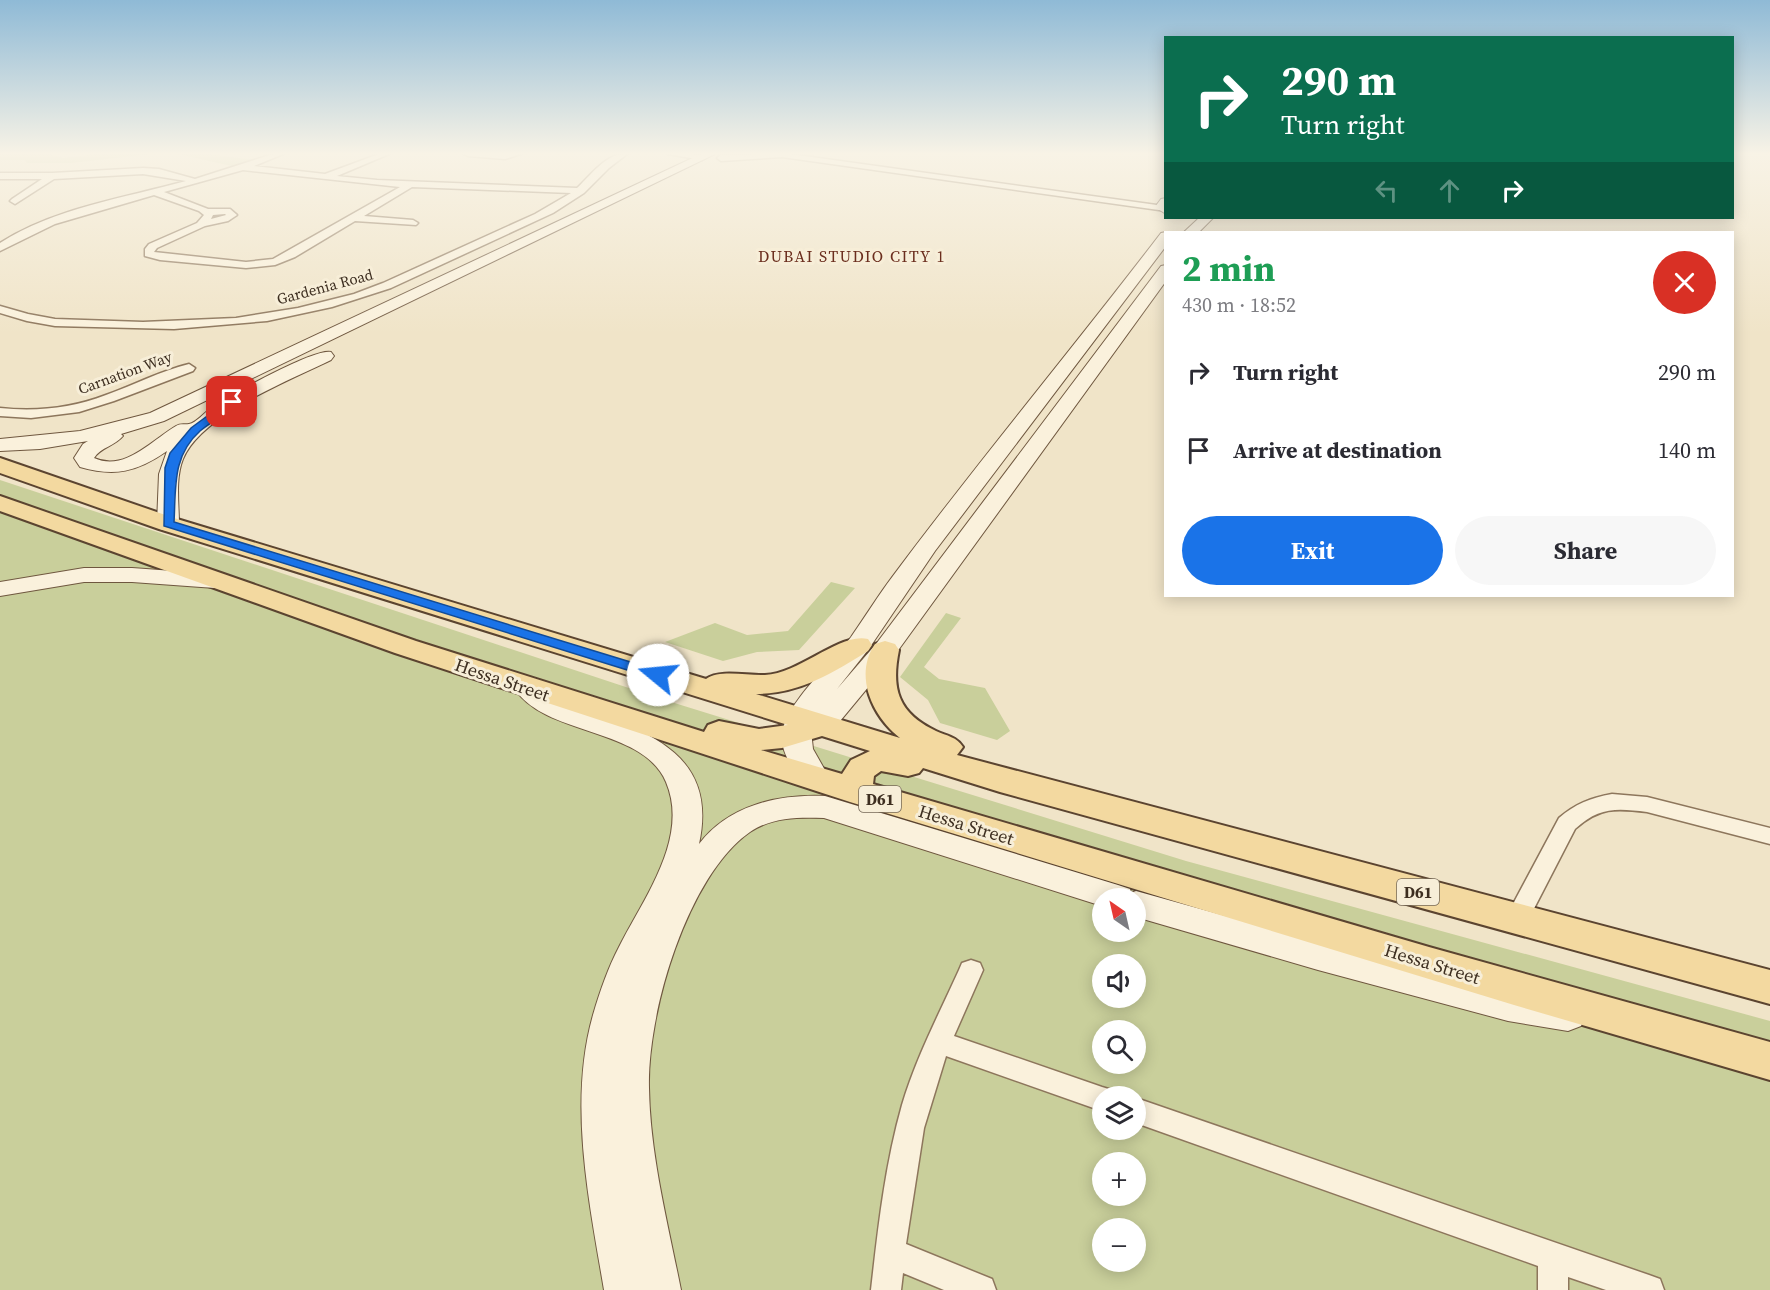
<!DOCTYPE html>
<html lang="en">
<head>
<meta charset="utf-8">
<style>
  :root { --surface:#fff; --page:#f7f7f7; --text:#2b2b33; --muted:#7c7c81; --accent:#1a73e8 }
  body { margin:0; font-family:"Source Serif 4",serif; background:var(--page); color:var(--text); height:100vh; display:flex; flex-direction:column; font-size:22px; white-space:nowrap }
  * { box-sizing:border-box; margin:0 }
  p { font-size:20px; color:var(--muted) }
  .icon { flex:none; width:33px; height:33px; fill:none; stroke:currentColor; stroke-width:2; stroke-linecap:round; stroke-linejoin:round }
  .map { position:relative; flex:1; overflow:hidden }
  .sheet { position:absolute; left:1164px; top:231px; width:570px; height:366px; display:flex; flex-direction:column; background:var(--surface); border-radius:0px; box-shadow:0 3px 15px #0003 }
  .sheet>* { flex:none }
  .hud { position:absolute; left:1164px; top:36px; width:570px; height:183px; border-radius:0px; box-shadow:0 3px 15px #0003; background:#0b6e4f; color:#fff; overflow:hidden }
  .needle { width:39px; rotate:326deg }
  .fabs { position:absolute; left:1092px; top:888px; display:grid; gap:12px }
  .fabs a { display:grid; place-items:center; width:54px; height:54px; border-radius:50%; background:var(--surface); box-shadow:0 3px 15px #0003; font-size:30px }
  .pin { position:absolute; display:grid; place-items:center; width:51px; height:51px; color:#fff; margin:-26px; border-radius:12px; box-shadow:0 3px 9px #0006 }
  .me { position:absolute; width:66px; margin:-33px; rotate:287deg; stroke-linejoin:round; filter:drop-shadow(0 0 4px #0008) }
  .turn { display:flex; align-items:center; gap:21px; height:126px; padding:0 18px; font-size:27px }
  .turn .icon { width:78px; height:78px; stroke-width:2.5 }
  .turn b { display:block; font-size:42px; line-height:51px }
  .lanes { display:flex; align-items:center; height:57px; padding:0 18px; background:#0003; justify-content:center; gap:30px; direction:ltr }
  .lanes .off { opacity:.35 }
  .round { display:grid; place-items:center; flex:none; width:63px; height:63px; border-radius:32px; background:var(--page) }
  .headline { display:flex; align-items:center; justify-content:space-between; height:102px; padding:0 18px }
  h1 { font-size:36px; font-weight:700; line-height:45px; color:#1e9e55 }
  .button { display:flex; gap:12px; margin-top:auto; padding:12px 18px }
  .button a { flex:1; height:69px; border-radius:36px; background:var(--accent); color:#fff; font-size:24px; font-weight:700; line-height:69px; text-align:center }
  .button a+a { background:var(--page); color:var(--text) }
  ul { padding:0; list-style:none }
  li { display:flex; align-items:center; gap:18px; height:78px; padding:0 18px }
  li div { flex:1 }
  li b { display:block; font-size:22px }
  li em { font-style:normal }
  .map>svg:first-child { display:block }
  .green { fill:#c9cf9b; fill-rule:evenodd }
  .lines { fill:none; stroke-linecap:round; stroke-linejoin:round }
  .street-casing { stroke:#8d765c; stroke-width:3 }
  .secondary-casing { stroke:#6f573f; stroke-width:2 }
  .primary-casing { stroke:#5b4430; stroke-width:4 }
  .street { fill:#faf1dc; fill-rule:evenodd }
  .secondary { fill:#faf1dc; fill-rule:evenodd }
  .primary { fill:#f3d9a0; fill-rule:evenodd }
  .route { fill:#1a73e8; stroke:#114b97; stroke-width:1.5 }
  .labels { text-anchor:middle; stroke-width:6; stroke-linejoin:round; paint-order:stroke }
  .far-street-label { font-size:15px; fill:#3d2e20; stroke:#f7eed8 }
  .far-neighbourhood-label { font-size:16px; letter-spacing:1.5px; fill:#6b2e1e; stroke:#f7eed8 }
  .shield { fill:#f7eed8; stroke:#756857; stroke-width:1.5 }
  .shield-label { font-size:16px; font-weight:bold; fill:#3d2e20 }
  .street-label { font-size:18px; fill:#3d2e20; stroke:#f7eed8 }
</style>
</head>
<body>
<div class="map">
<svg width="1770" height="1290" viewBox="0 0 1770 1290">
  <rect width="100%" height="100%" fill="#f0e4c8"/>
  <!-- green -->
  <g class="green">
    <path d="M0,154H49L63,158L95,154H209L254,160L236,167L178,154H151L71,163H27L25,160H0Z"/>
    <path d="M0,480L668,701L1186,861L1770,1021V1290H0ZM1102,898H1136V932H1102ZM1102,964H1136V998H1102ZM1102,1030H1136V1064H1102ZM1102,1096H1136V1130H1102ZM1102,1162H1136V1196H1102ZM1102,1228H1136V1262H1102Z"/>
    <path d="M831,582L855,588L799,650L757,652L723,661L665,642L715,623L747,635L788,631Z"/>
    <path d="M946,613L961,618L924,667L939,679L985,688L1010,731L997,740L940,723L928,700L900,677Z"/>
  </g>
  <g class="lines">
    <defs>
      <g id="street">
        <path d="M273,154H283L254,166L325,174L379,154H389L337,176L377,180L577,188C591,175 607,152 627,154L609,168L584,193L553,213L391,288L332,307L267,321L174,329L55,326L27,321L0,313V306L28,314L55,319L143,322L236,318L298,308L354,294L383,283L535,214L571,193L412,187L364,216L413,220L418,223L416,225L355,221L295,257L275,265L246,268L160,260L145,256V249L149,244L197,223L204,215L199,211L154,195L55,224L0,251V243C54,208 125,198 186,181L143,174L54,179L15,204L10,201L12,199L42,179H0V173H52L143,168L159,169L195,179ZM243,170L400,187L273,259L246,262L154,252L157,248L205,226L228,221L237,215L230,209H208L164,192ZM213,215L225,214L226,215L211,219Z"/>
        <path d="M464,154H521L505,159L468,156Z"/>
        <path d="M668,154H692L706,157L702,160Z"/>
        <path d="M761,154H790L1164,206L1166,211L782,157L721,161L717,158L721,155Z"/>
        <path d="M189,364L195,368L193,371L114,401L79,412L31,418L0,416V408C36,412 72,408 106,395C134,385 160,371 189,364Z"/>
        <path d="M1612,794L1647,797L1770,828V844L1647,812C1616,808 1599,807 1575,829L1525,926L1517,928L1509,926L1505,919L1559,818C1575,804 1590,798 1612,794Z"/>
        <path d="M971,960L980,963L983,970L954,1036L1102,1087L1112,1090L1114,1096H1102V1111L946,1056L924,1128L906,1244L992,1279L996,1290H944L903,1273L901,1290H871C878,1228 885,1165 902,1105C916,1058 939,1014 959,970L962,963Z"/>
        <path d="M1136,1098L1649,1275L1660,1279L1664,1290H1606L1568,1277V1290H1538V1266L1136,1123Z"/>
      </g>
      <g id="secondary">
        <path d="M701,154H715L164,421L121,434L123,436C115,446 101,447 94,458C125,472 152,440 176,426C181,423 184,425 189,424C196,423 205,412 211,408C229,396 314,348 331,352L334,356L331,360C290,380 201,415 183,459C175,479 179,504 179,524L176,529L168,531L160,529L157,524L159,474L167,451C137,472 115,477 80,467L74,458L83,444L88,441L40,449L0,451V439L80,431L150,413Z"/>
        <path d="M1166,198V214L1155,207L1161,199Z"/>
        <path d="M1199,218H1213L1199,232H1184Z"/>
        <path d="M1166,232H1169H1166V246L935,551L868,650L837,689L876,644L1161,266L1166,265V281L894,656L831,732L821,734L811,731L813,749L830,779L825,786L815,789L805,786C794,770 777,749 783,728C793,696 831,664 851,637C863,620 874,602 887,584C975,465 1071,351 1161,233Z"/>
        <path d="M84,568H132L215,574L223,576L227,581L223,586L215,588L132,582H84L0,596V582Z"/>
        <path d="M528,680C542,684 552,697 567,703C638,729 720,748 699,844C729,805 778,794 825,796L1118,885L1130,889L1131,893L1136,891L1318,942L1508,991L1568,999L1581,1004L1586,1015L1581,1026L1568,1031L1508,1021L1318,970L1136,917V898H1102V906L824,818C799,817 772,817 750,832C687,876 647,1014 649,1088C650,1155 668,1224 681,1290H604C589,1201 568,1103 593,1015C600,991 608,968 619,947C643,899 690,838 666,782C643,727 545,736 515,689L519,683Z"/>
      </g>
      <path id="primary" d="M0,458L177,519L706,679C720,669 748,676 765,675C801,673 840,632 868,639L872,645L868,651C833,673 799,694 756,694L900,738C873,717 853,676 875,644L885,641L895,644L899,650C891,689 898,713 936,731C947,736 957,737 963,747L957,755L1770,970V1004L1000,792L923,768L919,773L908,776L881,771L874,776L873,784L1429,947L1770,1042V1080L1514,1005L850,802L395,653L0,511V496L416,641L704,732L708,725L719,721L759,729L788,725L159,529L0,473ZM822,736L870,751L851,760L842,774L761,750L782,748Z"/>
    </defs>
    <!-- street casing -->
    <use href="#street" class="street-casing"/>
    <!-- secondary casing -->
    <use href="#secondary" class="secondary-casing"/>
    <!-- primary casing -->
    <use href="#primary" class="primary-casing"/>
    <!-- street -->
    <use href="#street" class="street"/>
    <!-- secondary -->
    <use href="#secondary" class="secondary"/>
    <!-- primary -->
    <use href="#primary" class="primary"/>
  </g>
  <!-- sky -->
  <linearGradient id="sky" x2="0" y2="1"><stop stop-color="#8fbad6"/><stop offset="0.46" stop-color="#f8f3e6"/><stop offset="1" stop-color="#f8f3e6" stop-opacity="0"/></linearGradient>
  <rect width="1770" height="334" fill="url(#sky)"/>
  <!-- route -->
  <path class="route" d="M229,400L237,402C227,414 212,421 200,431C172,456 176,488 174,522L663,672L665,675L658,680L653,678L164,526L165,468L170,453L191,428Z"/>
  <g class="labels">
    <!-- far-street labels -->
    <g class="far-street-label">
      <text transform="translate(325 287) rotate(-15)" y="5">Gardenia Road</text>
      <text transform="translate(125 373) rotate(-20)" y="5">Carnation Way</text>
    </g>
    <!-- far-neighbourhood labels -->
    <g class="far-neighbourhood-label">
      <text x="852" y="262">DUBAI STUDIO CITY 1</text>
    </g>
    <!-- shield labels -->
    <g class="shield">
      <rect x="859" y="786" width="42" height="26" rx="4.5"/>
      <rect x="1397" y="879" width="42" height="26" rx="4.5"/>
    </g>
    <g class="shield-label">
      <text x="880" y="805">D61</text>
      <text x="1418" y="898">D61</text>
    </g>
    <!-- street labels -->
    <g class="street-label">
      <text transform="translate(502 680) rotate(19)" y="6">Hessa Street</text>
      <text transform="translate(966 825) rotate(17)" y="6">Hessa Street</text>
      <text transform="translate(1432 964) rotate(17)" y="6">Hessa Street</text>
    </g>
  </g>
</svg>
<div class="fabs">
<a><svg class="needle" viewBox="-14 -14 28 28"><path d="M0-13l5 13h-10z" fill="#e53935"/><path d="M0 13l5-13h-10z" fill="#7c7c81"/></svg></a>
<a><svg class="icon" aria-label="sound" viewBox="0 0 24 24"><path d="M4 9h4l5-4v14l-5-4H4zM17 9q2 3 0 6"/></svg></a>
<a><svg class="icon" aria-label="search" viewBox="0 0 24 24"><circle cx="10" cy="10" r="6"/><path d="M15 15l6 6"/></svg></a>
<a><svg class="icon" aria-label="layers" viewBox="0 0 24 24"><path d="M12 4l9 5-9 5-9-5zM3 14l9 5 9-5"/></svg></a>
<a>+</a>
<a>−</a>
</div>
<div class="pin" style="left:232px;top:402px;background:#d93025"><svg class="icon" aria-label="arrive" viewBox="0 0 24 24"><path d="M6 21V4h12l-3 4 3 4H6"/></svg></div>
<svg class="me" style="left:658px;top:675px" viewBox="-20 -20 40 40"><circle r="19" fill="#fff"/><path d="M0-13L10 11 0 6-10 11z" fill="#1a73e8"/></svg>
<div class="hud">
<div class="turn"><svg class="icon" aria-label="right" viewBox="0 0 24 24"><path d="M7 20v-9h11M14 6l5 5-5 5"/></svg><div><b>290 m</b>Turn right</div></div>
<div class="lanes"><svg class="icon off" aria-label="left" viewBox="0 0 24 24"><path d="M17 20v-9H6M10 6l-5 5 5 5"/></svg><svg class="icon off" aria-label="ahead" viewBox="0 0 24 24"><path d="M12 20V5M6 11l6-6 6 6"/></svg><svg class="icon" aria-label="right" viewBox="0 0 24 24"><path d="M7 20v-9h11M14 6l5 5-5 5"/></svg></div>
</div>
<section class="sheet">
<div class="headline"><div><h1>2 min</h1><p>430 m · 18:52</p></div><a class="round" style="background:#d93025;color:#fff"><svg class="icon" aria-label="close" viewBox="0 0 24 24"><path d="M6 6l12 12M18 6L6 18"/></svg></a></div>
<ul>
<li><svg class="icon" aria-label="right" viewBox="0 0 24 24"><path d="M7 20v-9h11M14 6l5 5-5 5"/></svg><div><b>Turn right</b></div><em>290 m</em></li>
<li><svg class="icon" aria-label="arrive" viewBox="0 0 24 24"><path d="M6 21V4h12l-3 4 3 4H6"/></svg><div><b>Arrive at destination</b></div><em>140 m</em></li>
</ul>
<div class="button"><a>Exit</a><a>Share</a></div>
</section>
</div>
</body>
</html>
